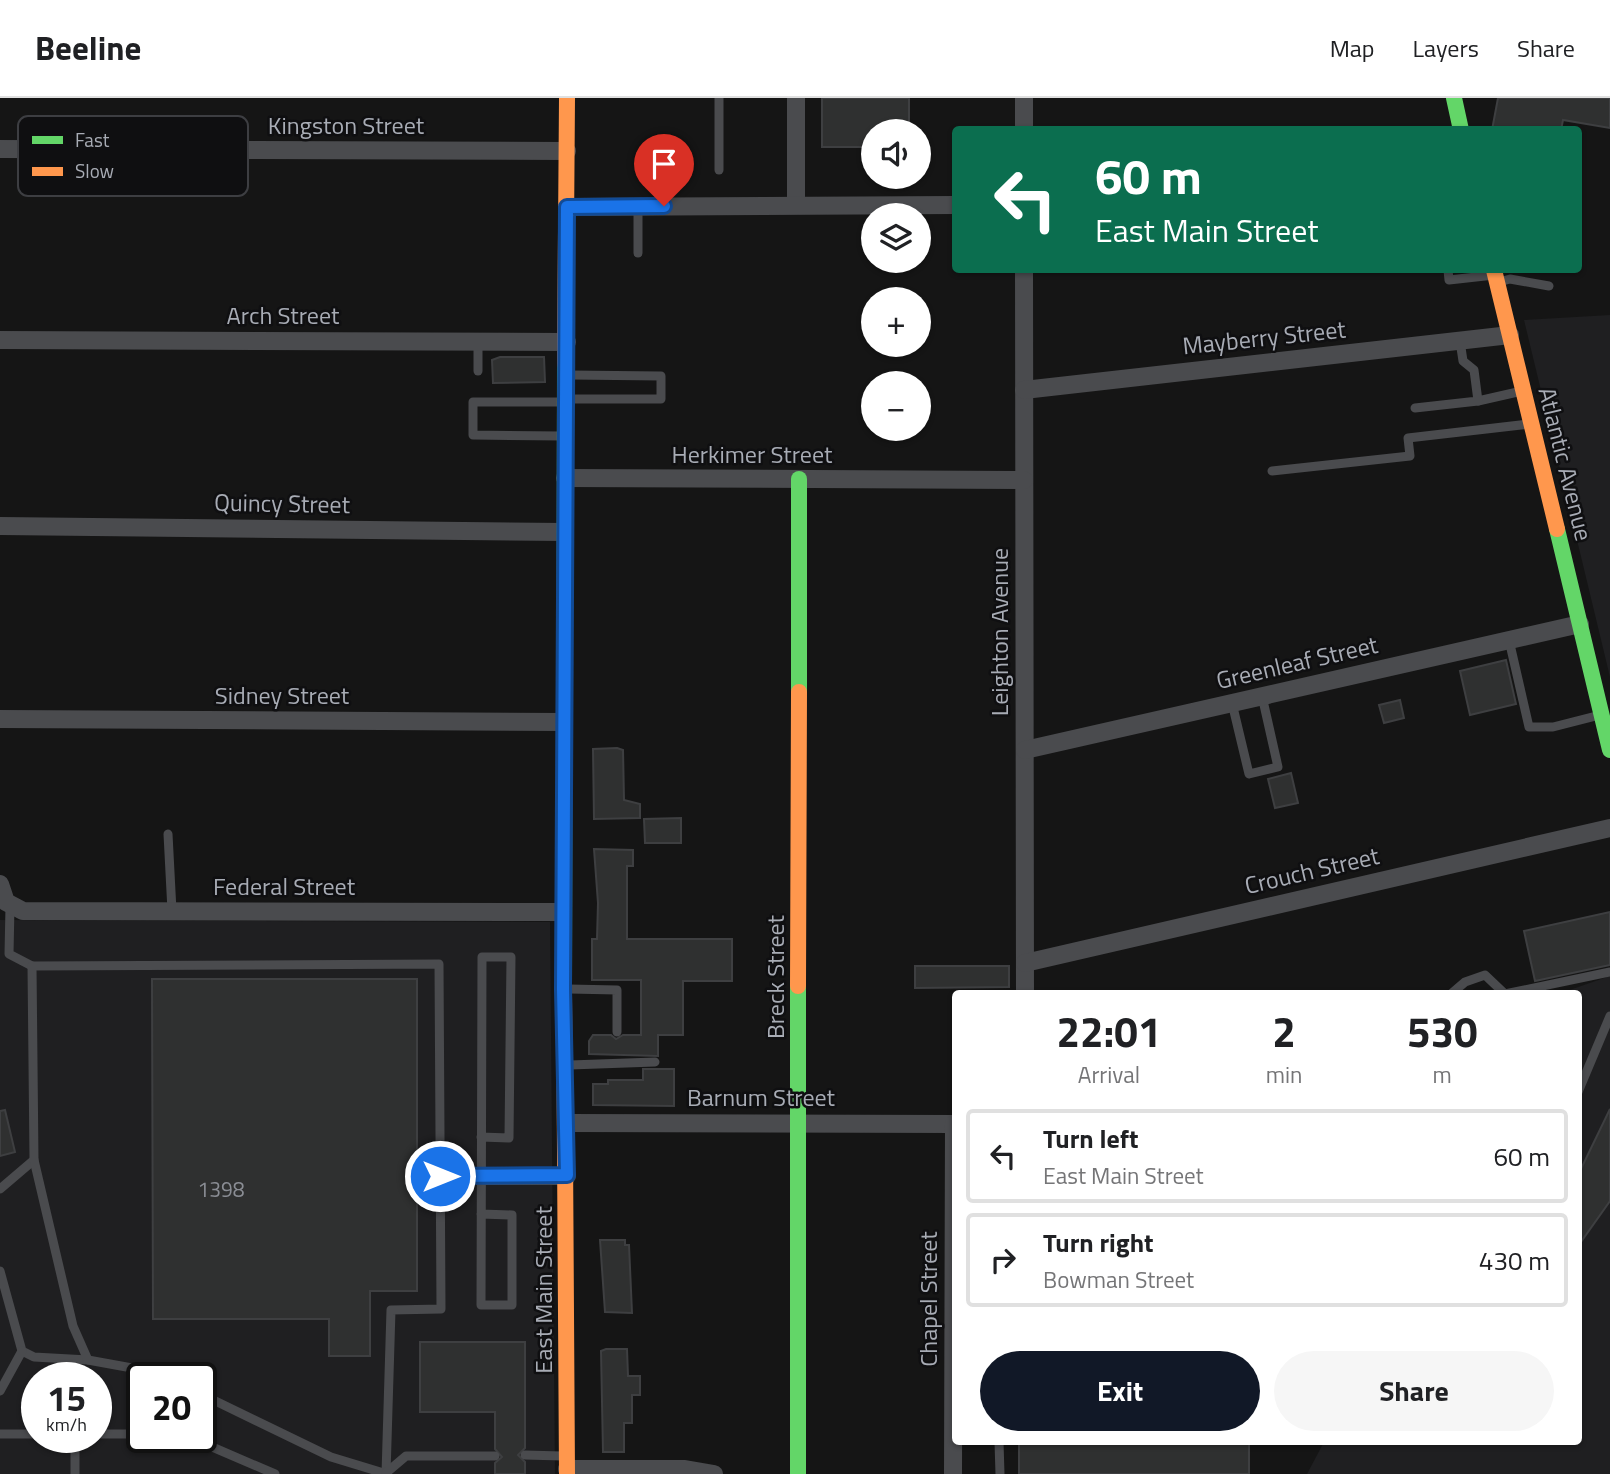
<!DOCTYPE html>
<html lang="en">
<head>
<meta charset="utf-8">
<style>
  :root { --surface:#fff; --page:#f6f6f6; --text:#202124; --muted:#757577; --line:#e0e0e0; --accent:#111827 }
  body { margin:0; font-family:"Titillium Web",sans-serif; background:var(--page); color:var(--text); height:100vh; display:flex; flex-direction:column; font-size:26px; white-space:nowrap }
  * { box-sizing:border-box; margin:0 }
  p { font-size:23px; color:var(--muted) }
  .icon { flex:none; width:38px; height:38px; fill:none; stroke:currentColor; stroke-width:2; stroke-linecap:round; stroke-linejoin:round }
  .map { position:relative; flex:1; overflow:hidden }
  .details { position:absolute; left:952px; top:892px; width:630px; height:455px; display:flex; flex-direction:column; background:var(--surface); border-radius:7px; box-shadow:0 2px 5px #0004 }
  .details>* { flex:none }
  .banner { position:absolute; left:952px; top:28px; width:630px; height:147px; border-radius:7px; box-shadow:0 2px 5px #0004; background:#0b6e4f; color:#fff; overflow:hidden }
  .controls { position:absolute; left:861px; top:21px; display:grid; gap:14px }
  .controls a { display:grid; place-items:center; width:70px; height:70px; border-radius:50%; background:var(--surface); box-shadow:0 2px 5px #0004; font-size:35px }
  .speed { position:absolute; left:21px; top:1264px; display:flex; gap:14px; font-size:35px; font-weight:700; text-align:center }
  .speed>* { display:grid; place-content:center; width:91px; height:91px; border-radius:50%; background:var(--surface); box-shadow:0 2px 5px #0004; line-height:1 }
  .speed small { font-size:18px; font-weight:400 }
  .speed .limit { border:4px solid #111; border-radius:10px; background:#fff; color:#111 }
  .pin { position:absolute; display:grid; place-items:center; width:60px; height:60px; color:#fff; margin:-72px -30px; border-radius:50% 50% 50% 0; rotate:-45deg; box-shadow:0 0 7px #0007 }
  .pin .icon { rotate:45deg }
  .me { position:absolute; width:77px; margin:-38px; rotate:90deg; stroke-linejoin:round; filter:drop-shadow(0 0 5px #0008) }
  .turn { display:flex; align-items:center; gap:24px; height:147px; padding:0 28px; font-size:32px }
  .turn .icon { width:91px; height:91px; stroke-width:2.5 }
  .turn b { display:block; font-size:49px; line-height:60px }
  .eta { display:flex; justify-content:space-evenly; align-items:center; height:119px; text-align:center }
  .eta b { font-size:42px; font-weight:700; line-height:49px }
  .action { display:flex; gap:14px; margin-top:auto; padding:14px 28px }
  .action a { flex:1; height:80px; border-radius:42px; background:var(--accent); color:#fff; font-size:28px; font-weight:700; line-height:80px; text-align:center }
  .action a+a { background:var(--page); color:var(--text) }
  ul { padding:0; list-style:none }
  li { display:flex; align-items:center; gap:21px; height:94px; margin:0 14px 10px; padding:0 14px; border:4px solid var(--line); border-radius:7px }
  li div { flex:1 }
  li b { display:block; font-size:26px }
  li em { font-style:normal }
  header { display:flex; align-items:center; gap:42px; box-sizing:border-box; height:98px; padding:0 35px; background:var(--surface); border-bottom:2px solid var(--line) }
  header strong { font-size:33px }
  nav { display:flex; gap:38px; margin-inline-start:auto; font-size:24px }
  .map>svg:first-child { display:block }
  .built { fill:#1f1f21; fill-rule:evenodd }
  .building { fill:#2f3030; stroke:#3e3f41; stroke-width:2 }
  .lines { fill:none; stroke-linecap:round; stroke-linejoin:round }
  .lane { stroke:#4a4b4e; stroke-width:9 }
  .street { stroke:#4a4b4e; stroke-width:18 }
  .fast { stroke:#63d668; stroke-width:16 }
  .slow { stroke:#ff974d; stroke-width:16 }
  .route-casing { stroke:#114b97; stroke-width:18 }
  .route { stroke:#1a73e8; stroke-width:12 }
  .labels { text-anchor:middle; stroke-width:5; stroke-linejoin:round; paint-order:stroke }
  .number-label { font-size:21px; fill:#8a8d94 }
  .street-label { font-size:24px; fill:#a8acb5; stroke:#0f0f11 }
  .key { fill:#0f0f11; stroke:#3d3e42; stroke-width:2 }
  .key-label { font-size:19px; fill:#a8acb5 }
</style>
</head>
<body>
<header>
<strong>Beeline</strong>
<nav><a>Map</a><a>Layers</a><a>Share</a></nav>
</header>
<div class="map">
<svg width="1610" height="1376" viewBox="0 0 1610 1376">
  <rect width="100%" height="100%" fill="#151515"/>
  <!-- built -->
  <g class="built">
    <path d="M1610,217V579L1524,222Z"/>
    <path d="M0,822L550,824L555,1376H0ZM37,1279H96V1339H37ZM142,1279H201V1339H142Z"/>
    <path d="M1610,878V1376H1307L1324,1344H1578V896H1558Z"/>
  </g>
  <!-- building -->
  <g class="building">
    <path d="M822,0H909V33H873V49H822Z"/>
    <path d="M1498,0H1610V30L1563,22L1561,32H1492Z"/>
    <path d="M500,259H544L545,284L493,285L492,262Z"/>
    <path d="M1506,562L1516,606L1470,617L1460,573Z"/>
    <path d="M1400,602L1404,620L1384,625L1379,607Z"/>
    <path d="M617,650L623,652L624,702L640,706V720L594,721L593,651Z"/>
    <path d="M1291,675L1298,705L1275,710L1268,681Z"/>
    <path d="M681,720V745H645L644,721Z"/>
    <path d="M594,751L633,752V768H627V841H732V883H683V937H658V958L589,956V943L593,937H611L616,941L623,937H641V882H592V841H597L598,805Z"/>
    <path d="M1610,814V867L1535,883L1524,833Z"/>
    <path d="M915,868H1009V889L915,890Z"/>
    <path d="M152,881H417V1193H370V1258H329V1221H153Z"/>
    <path d="M643,971H674V1008L593,1007V986H608V982H643Z"/>
    <path d="M1610,1011V1103L1578,1148V1077Z"/>
    <path d="M5,1012L15,1054L0,1058V1013Z"/>
    <path d="M600,1142H625V1147H629L632,1215L605,1214Z"/>
    <path d="M420,1244H525V1350L518,1357L525,1364V1376H495V1365L502,1359L495,1351V1314H420Z"/>
    <path d="M606,1251H627L628,1278H640V1297H632V1325H624V1354H603L601,1253Z"/>
    <rect x="1019" y="1344" width="230" height="32"/>
  </g>
  <g class="lines">
    <!-- lane -->
    <g class="lane">
      <path d="M719,72V0"/>
      <path d="M638,108V155"/>
      <path d="M1448,172L1449,182L1494,177"/>
      <path d="M1499,184L1510,181L1549,188"/>
      <path d="M478,273V242"/>
      <path d="M568,301H661V278L570,277"/>
      <path d="M1478,303L1522,293"/>
      <path d="M561,304H473V337L562,338"/>
      <path d="M1415,310L1478,303L1474,272L1463,263L1460,243"/>
      <path d="M1272,373L1410,358L1408,340L1529,326"/>
      <path d="M1509,542L1529,629H1553L1600,617"/>
      <path d="M1232,605L1249,676L1278,669L1262,598"/>
      <path d="M168,736L172,813"/>
      <path d="M10,808L9,856L32,868"/>
      <path d="M569,891L617,892V934"/>
      <path d="M1451,896L1465,884L1485,877L1505,896"/>
      <path d="M1505,896L1610,874"/>
      <path d="M570,967L655,964"/>
      <path d="M1578,994L1610,918"/>
      <path d="M0,1091L34,1062"/>
      <path d="M481,1116L512,1117V1207H481C481,1091 482,975 482,859H511L509,1040L481,1039"/>
      <path d="M0,1173L22,1253L34,1259L88,1262"/>
      <path d="M158,1279L132,1270L88,1262L73,1228L34,1062L32,868L439,866L441,1211L391,1212L386,1376"/>
      <path d="M0,1293L22,1253"/>
      <path d="M201,1296L331,1359L387,1376"/>
      <path d="M0,1336H37"/>
      <path d="M96,1336H142"/>
      <path d="M189,1339L275,1376"/>
      <path d="M999,1344L1000,1376"/>
      <path d="M525,1357L562,1358"/>
      <path d="M386,1375L406,1358H495"/>
      <path d="M75,1376V1339"/>
    </g>
    <!-- street -->
    <g class="street">
      <path d="M796,0V107"/>
      <path d="M1024,32V0"/>
      <path d="M0,51L567,53"/>
      <path d="M567,109L956,107"/>
      <path d="M1024,172L1025,896"/>
      <path d="M0,242L567,244"/>
      <path d="M1024,292L1510,237"/>
      <path d="M565,380L1024,382"/>
      <path d="M0,428L564,434"/>
      <path d="M0,621L563,624"/>
      <path d="M1025,652L1580,526"/>
      <path d="M0,786L6,804L23,813L563,814"/>
      <path d="M1025,865L1610,730"/>
      <path d="M567,1025L956,1026"/>
      <path d="M458,1078H567"/>
      <path d="M567,1371H685L714,1376"/>
      <path d="M953,1376L954,1026"/>
    </g>
    <!-- fast -->
    <g class="fast">
      <path d="M1454,0L1461,32"/>
      <path d="M1557,431L1610,652"/>
      <path d="M799,594V381"/>
      <path d="M564,894L565,266"/>
      <path d="M798,1376V888"/>
    </g>
    <!-- slow -->
    <g class="slow">
      <path d="M1494,172L1557,431"/>
      <path d="M565,266L567,0"/>
      <path d="M798,888L799,594"/>
      <path d="M564,894L567,1376"/>
    </g>
  </g>
  <g class="lines">
    <defs>
      <path id="route" d="M440,1078L567,1077L563,891L567,109L664,108"/>
    </defs>
    <!-- route casing -->
    <use href="#route" class="route-casing"/>
    <!-- route -->
    <use href="#route" class="route"/>
  </g>
  <g class="labels">
    <!-- number labels -->
    <g class="number-label">
      <text x="221" y="1099">1398</text>
    </g>
    <!-- street labels -->
    <g class="street-label">
      <text x="346" y="36">Kingston Street</text>
      <text x="283" y="226">Arch Street</text>
      <text transform="translate(1264 240) rotate(-6)" y="8">Mayberry Street</text>
      <text x="752" y="365">Herkimer Street</text>
      <text transform="translate(1565 366) rotate(76)" y="8">Atlantic Avenue</text>
      <text transform="translate(282 406) rotate(1)" y="8">Quincy Street</text>
      <text transform="translate(1000 534) rotate(-90)" y="8">Leighton Avenue</text>
      <text transform="translate(1297 565) rotate(-13)" y="8">Greenleaf Street</text>
      <text x="282" y="606">Sidney Street</text>
      <text transform="translate(1312 773) rotate(-13)" y="8">Crouch Street</text>
      <text x="284" y="797">Federal Street</text>
      <text transform="translate(776 879) rotate(-90)" y="8">Breck Street</text>
      <text x="761" y="1008">Barnum Street</text>
      <text transform="translate(544 1192) rotate(-90)" y="8">East Main Street</text>
      <text transform="translate(929 1201) rotate(-90)" y="8">Chapel Street</text>
    </g>
  </g>
  <!-- legend -->
  <rect x="18" y="18" width="230" height="80" rx="10" class="key"/>
  <rect x="32" y="38" width="31" height="8" fill="#63d668"/>
  <rect x="32" y="69" width="31" height="9" fill="#ff974d"/>
  <g class="key-label">
    <text x="75" y="49">Fast</text>
    <text x="75" y="80">Slow</text>
  </g>
</svg>
<div class="controls">
<a><svg class="icon" aria-label="sound" viewBox="0 0 24 24"><path d="M4 9h4l5-4v14l-5-4H4zM17 9q2 3 0 6"/></svg></a>
<a><svg class="icon" aria-label="layers" viewBox="0 0 24 24"><path d="M12 4l9 5-9 5-9-5zM3 14l9 5 9-5"/></svg></a>
<a>+</a>
<a>−</a>
</div>
<div class="speed"><div>15<small>km/h</small></div><div class="limit">20</div></div>
<div class="pin" style="left:664px;top:108px;background:#d93025"><svg class="icon" aria-label="arrive" viewBox="0 0 24 24"><path d="M6 21V4h12l-3 4 3 4H6"/></svg></div>
<svg class="me" style="left:440px;top:1078px" viewBox="-20 -20 40 40"><circle r="17" fill="#1a73e8" stroke="#fff" stroke-width="3"/><path d="M0-11L8 9 0 5-8 9z" fill="#fff"/></svg>
<div class="banner">
<div class="turn"><svg class="icon" aria-label="left" viewBox="0 0 24 24"><path d="M17 20v-9H6M10 6l-5 5 5 5"/></svg><div><b>60 m</b>East Main Street</div></div>
</div>
<section class="details">
<div class="eta">
<div><b>22:01</b><p>Arrival</p></div>
<div><b>2</b><p>min</p></div>
<div><b>530</b><p>m</p></div>
</div>
<ul>
<li><svg class="icon" aria-label="left" viewBox="0 0 24 24"><path d="M17 20v-9H6M10 6l-5 5 5 5"/></svg><div><b>Turn left</b><p>East Main Street</p></div><em>60 m</em></li>
<li><svg class="icon" aria-label="right" viewBox="0 0 24 24"><path d="M7 20v-9h11M14 6l5 5-5 5"/></svg><div><b>Turn right</b><p>Bowman Street</p></div><em>430 m</em></li>
</ul>
<div class="action"><a>Exit</a><a>Share</a></div>
</section>
</div>
</body>
</html>
